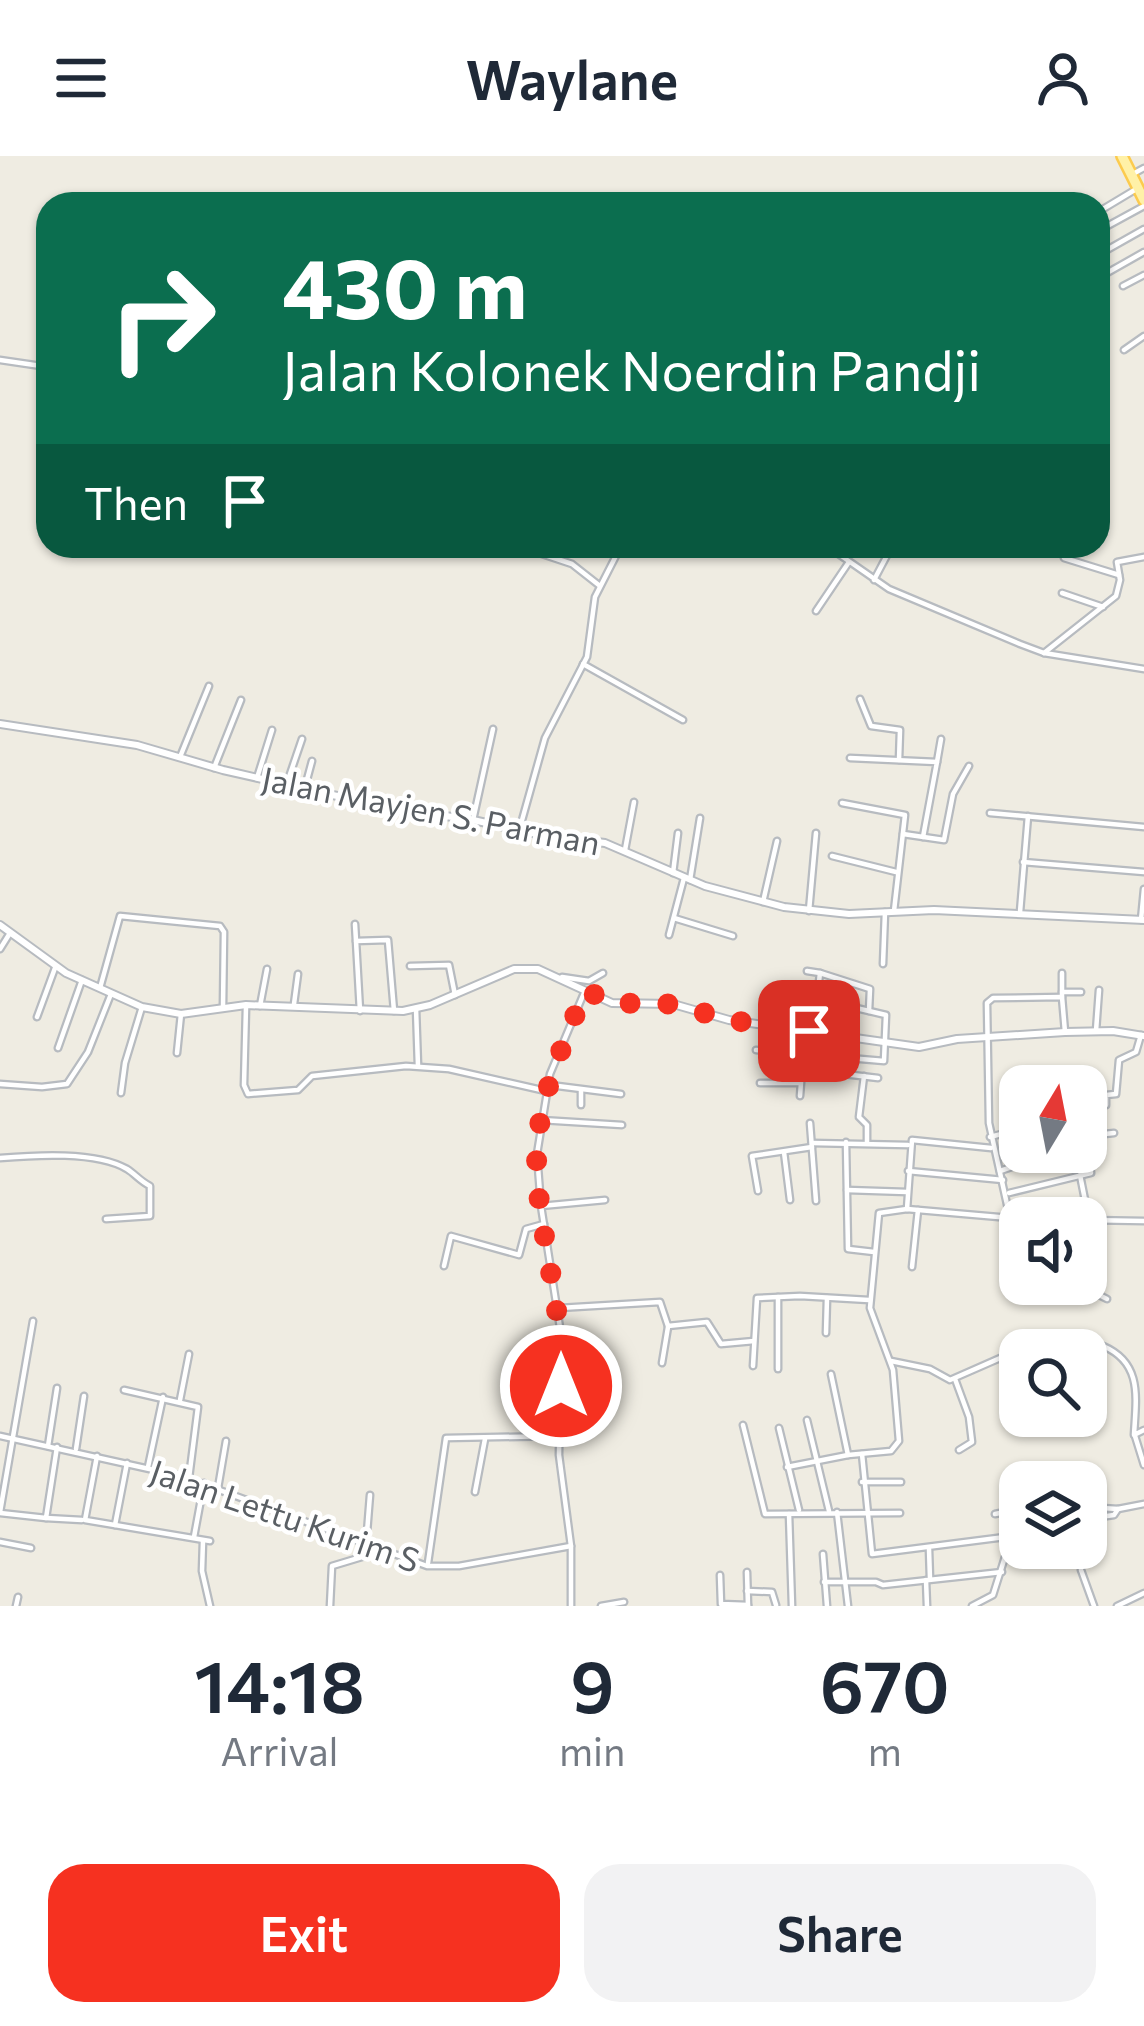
<!DOCTYPE html>
<html lang="en">
<head>
<meta charset="utf-8">
<style>
  :root { --surface:#fff; --page:#f2f2f3; --text:#1f2937; --muted:#747a83; --accent:#f63120 }
  body { margin:0; font-family:Commissioner,sans-serif; background:var(--page); color:var(--text); height:100vh; display:flex; flex-direction:column; font-size:45px; white-space:nowrap }
  * { box-sizing:border-box; margin:0 }
  p { font-size:39px; color:var(--muted) }
  .icon { flex:none; width:66px; height:66px; fill:none; stroke:currentColor; stroke-width:2; stroke-linecap:round; stroke-linejoin:round }
  .map { position:relative; height:1450px; overflow:hidden }
  .sheet { display:flex; flex-direction:column; background:var(--surface); flex:1 }
  .sheet>* { flex:none }
  .guide { position:absolute; left:36px; top:36px; width:1074px; height:366px; border-radius:36px; box-shadow:0 3px 9px #0004; background:#0b6e4f; color:#fff; overflow:hidden }
  .needle { width:78px; rotate:10deg }
  .controls { position:absolute; left:999px; top:909px; display:grid; gap:24px }
  .controls a { display:grid; place-items:center; width:108px; height:108px; border-radius:24px; background:var(--surface); box-shadow:0 3px 9px #0004; font-size:60px }
  .pin { position:absolute; display:grid; place-items:center; width:102px; height:102px; color:#fff; margin:-51px; border-radius:24px; box-shadow:0 6px 18px #0006 }
  .me { position:absolute; width:132px; margin:-66px; rotate:0deg; stroke-linejoin:round; filter:drop-shadow(0 0 9px #0008) }
  .turn { display:flex; align-items:center; gap:42px; height:252px; padding:0 48px; font-size:54px }
  .turn .icon { width:156px; height:156px; stroke-width:2.5 }
  .turn b { display:block; font-size:84px; line-height:102px }
  .then { display:flex; align-items:center; height:114px; padding:0 48px; background:#0003; gap:24px; font-size:45px }
  .eta { display:flex; justify-content:space-evenly; align-items:center; height:204px; text-align:center }
  .eta b { font-size:72px; font-weight:600; line-height:84px }
  .cta { display:flex; gap:24px; margin-top:auto; padding:24px 48px }
  .cta a { flex:1; height:138px; border-radius:36px; background:var(--accent); color:#fff; font-size:48px; font-weight:600; line-height:138px; text-align:center }
  .cta a+a { background:var(--page); color:var(--text) }
  header { display:flex; justify-content:space-between; align-items:center; height:156px; padding:0 48px; background:var(--surface); font-size:54px; font-weight:600 }
  .map>svg:first-child { display:block }
  .lines { fill:none; stroke-linecap:round; stroke-linejoin:round }
  .minor-casing { stroke:#b7bbc0; stroke-width:9 }
  .tertiary-casing { stroke:#b7bbc0; stroke-width:10 }
  .primary-casing { stroke:#fccb4e; stroke-width:14 }
  .minor { stroke:#fff; stroke-width:4.5 }
  .tertiary { stroke:#fff; stroke-width:6 }
  .primary { stroke:#fff1a7; stroke-width:9 }
  .route { stroke:#f63120; stroke-width:21; stroke-dasharray:0 37.8 }
  .labels { text-anchor:middle; stroke-width:9; stroke-linejoin:round; paint-order:stroke }
  .street-label { font-size:33px; fill:#5a5f64; stroke:#fff }
</style>
</head>
<body>
<header><svg class="icon" aria-label="menu" viewBox="0 0 24 24"><path d="M4 6h16M4 12h16M4 18h16"/></svg>Waylane<svg class="icon" aria-label="person" viewBox="0 0 24 24"><circle cx="12" cy="8" r="4"/><path d="M4 21q1-7 8-7t8 7"/></svg></header>
<div class="map">
<svg width="1144" height="1450" viewBox="0 0 1144 1450">
  <rect width="100%" height="100%" fill="#efece2"/>
  <g class="lines">
    <defs>
      <g id="minor">
        <path d="M1131,19L1144,12"/>
        <path d="M1098,56L1138,32"/>
        <path d="M1100,74L1144,50"/>
        <path d="M1098,99L1144,73"/>
        <path d="M1098,122L1144,96"/>
        <path d="M1123,130L1144,119"/>
        <path d="M1124,194L1144,180"/>
        <path d="M0,204L48,211"/>
        <path d="M827,390L889,433L1020,488L1044,497L1144,513"/>
        <path d="M542,398L572,408L600,430"/>
        <path d="M1064,402L1119,419"/>
        <path d="M874,424L892,390"/>
        <path d="M1062,437L1103,451"/>
        <path d="M816,455L849,406"/>
        <path d="M1044,497L1116,440L1120,424L1117,406L1144,401"/>
        <path d="M583,508L683,564"/>
        <path d="M860,543L871,570L900,574L899,604"/>
        <path d="M180,601L209,530"/>
        <path d="M850,602L937,606L923,681"/>
        <path d="M937,606L941,583"/>
        <path d="M214,612L241,544"/>
        <path d="M257,622L272,574"/>
        <path d="M287,627L302,583"/>
        <path d="M305,631L312,605"/>
        <path d="M842,647L905,659L894,755"/>
        <path d="M990,657L1144,671"/>
        <path d="M473,664L493,573"/>
        <path d="M519,675L545,582L587,501L595,441L621,390"/>
        <path d="M903,678L944,684L953,638L969,610"/>
        <path d="M625,694L634,646"/>
        <path d="M832,700L896,716"/>
        <path d="M1023,706L1144,716"/>
        <path d="M673,717L678,677"/>
        <path d="M690,724L700,662"/>
        <path d="M763,746L777,685"/>
        <path d="M809,755L816,677"/>
        <path d="M1020,756L1028,660"/>
        <path d="M674,762L733,780"/>
        <path d="M1141,764L1144,733"/>
        <path d="M355,768L356,785"/>
        <path d="M669,779L684,722"/>
        <path d="M0,793L10,777"/>
        <path d="M883,808L885,756"/>
        <path d="M410,810L449,809L455,839"/>
        <path d="M807,815L820,817L817,843"/>
        <path d="M820,817L870,833L869,855"/>
        <path d="M1062,817V841"/>
        <path d="M562,821L589,825L603,817"/>
        <path d="M100,832L120,760L220,770L224,776L223,851"/>
        <path d="M1062,836H1081"/>
        <path d="M294,848L298,818"/>
        <path d="M260,850L267,813"/>
        <path d="M246,851L244,929L248,938L298,934L312,920L406,910L449,913L546,935"/>
        <path d="M416,852L418,910"/>
        <path d="M360,855L356,785L388,784L394,855"/>
        <path d="M37,861L55,812"/>
        <path d="M766,868L778,837"/>
        <path d="M1096,875L1099,834"/>
        <path d="M58,892L82,824"/>
        <path d="M756,894L884,905L886,859L805,840"/>
        <path d="M177,897L181,858"/>
        <path d="M801,913L878,922"/>
        <path d="M864,920L859,961L867,969V986"/>
        <path d="M760,927H800"/>
        <path d="M0,928L42,931L67,928L88,896L111,838"/>
        <path d="M550,929L621,938"/>
        <path d="M121,937L125,907L142,851"/>
        <path d="M800,940L803,900"/>
        <path d="M581,949V935"/>
        <path d="M1086,950L1106,949V939L1116,938L1119,904L1136,896L1141,879"/>
        <path d="M541,964L622,969"/>
        <path d="M810,967L816,1045"/>
        <path d="M1086,980L1114,977"/>
        <path d="M990,981L1020,973"/>
        <path d="M846,986L848,1093L874,1096"/>
        <path d="M812,987L908,989"/>
        <path d="M784,996L790,1044"/>
        <path d="M0,1002C35,999 96,995 127,1013C135,1018 140,1025 150,1030V1060L106,1063"/>
        <path d="M908,1015L1003,1024"/>
        <path d="M1000,1015L1055,996"/>
        <path d="M1080,1019L1089,1064"/>
        <path d="M847,1034L907,1036"/>
        <path d="M758,1035L752,1000L812,991"/>
        <path d="M1009,1037L1091,1017L1090,1006"/>
        <path d="M541,1050L605,1044"/>
        <path d="M907,1053L912,984L991,992"/>
        <path d="M1020,1062H1010L989,967L987,847L993,842L1062,841L1065,876"/>
        <path d="M1086,1064L1144,1065"/>
        <path d="M444,1110L451,1080L519,1099L526,1073L544,1068"/>
        <path d="M912,1111L918,1054"/>
        <path d="M1077,1128L1107,1143"/>
        <path d="M559,1152L660,1146L668,1170L707,1166L721,1188L754,1185"/>
        <path d="M826,1177L827,1142"/>
        <path d="M891,1205L930,1213L950,1224L1023,1192L1103,1190C1143,1207 1136,1242 1134,1279L1144,1274"/>
        <path d="M662,1207L668,1171"/>
        <path d="M753,1210L757,1142L800,1140L869,1144"/>
        <path d="M778,1213V1141"/>
        <path d="M955,1223L969,1261L972,1286L959,1294"/>
        <path d="M124,1234L198,1251L189,1322"/>
        <path d="M180,1244L189,1198"/>
        <path d="M807,1264L829,1355"/>
        <path d="M743,1269L765,1358L900,1357"/>
        <path d="M779,1272L799,1354"/>
        <path d="M0,1280L181,1320L427,1410H459L571,1390"/>
        <path d="M1135,1280L1144,1309"/>
        <path d="M48,1290L57,1232"/>
        <path d="M76,1293L84,1240"/>
        <path d="M862,1298L872,1398L1005,1381L1013,1385L1020,1381"/>
        <path d="M848,1299L891,1295L899,1285L893,1214L870,1152L879,1057L907,1053L1010,1062"/>
        <path d="M97,1300L85,1364L210,1385"/>
        <path d="M148,1311L163,1241"/>
        <path d="M787,1311L848,1299L831,1218"/>
        <path d="M862,1326H901"/>
        <path d="M218,1332L226,1285"/>
        <path d="M475,1336L485,1283"/>
        <path d="M1086,1351L1118,1353L1144,1348"/>
        <path d="M0,1356L33,1165"/>
        <path d="M837,1356L848,1450"/>
        <path d="M0,1357L46,1362L57,1291"/>
        <path d="M789,1358L792,1450"/>
        <path d="M995,1358L1020,1353"/>
        <path d="M46,1362L82,1364"/>
        <path d="M115,1369L127,1307"/>
        <path d="M1086,1370L1092,1369L1093,1362L1114,1359L1118,1353"/>
        <path d="M194,1381L204,1327"/>
        <path d="M203,1385L202,1415L210,1450"/>
        <path d="M0,1386L31,1392"/>
        <path d="M366,1389L370,1339"/>
        <path d="M929,1393L930,1423"/>
        <path d="M823,1398L827,1450"/>
        <path d="M428,1407L446,1282L559,1280"/>
        <path d="M1081,1414L1094,1450"/>
        <path d="M747,1416L748,1450"/>
        <path d="M720,1419L721,1448L748,1449"/>
        <path d="M926,1424L927,1450"/>
        <path d="M824,1426H876L883,1429L1002,1416"/>
        <path d="M747,1435L772,1436L776,1449"/>
        <path d="M16,1450L18,1441"/>
        <path d="M330,1450L332,1410L385,1394"/>
        <path d="M571,1450V1390L559,1299L561,1178L541,1050L537,998L550,918L584,837"/>
        <path d="M601,1450L624,1446"/>
        <path d="M972,1450L993,1439L1010,1385"/>
        <path d="M1117,1450L1144,1437"/>
      </g>
      <g id="tertiary">
        <path d="M0,568L137,589L223,614L390,652L473,664L546,680L605,687L705,730L784,751L849,758L934,754L1144,764"/>
        <path d="M0,769L66,817L142,851L181,858L246,849L403,855L430,849L514,813H538L612,847L673,848L729,864L919,891L957,883L1065,876L1113,875L1144,880"/>
      </g>
      <path id="primary" d="M1122,0L1144,44"/>
    </defs>
    <!-- minor casing -->
    <use href="#minor" class="minor-casing"/>
    <!-- tertiary casing -->
    <use href="#tertiary" class="tertiary-casing"/>
    <!-- primary casing -->
    <use href="#primary" class="primary-casing"/>
    <!-- minor -->
    <use href="#minor" class="minor"/>
    <!-- tertiary -->
    <use href="#tertiary" class="tertiary"/>
    <!-- primary -->
    <use href="#primary" class="primary"/>
  </g>
  <g class="lines">
    <!-- route -->
    <path class="route" d="M561,1230C564,1158 542,1091 537,1020C533,949 561,897 585,834L612,847L673,848L729,864L809,875"/>
  </g>
  <g class="labels">
    <!-- street labels -->
    <g class="street-label">
      <text transform="translate(431 655) rotate(11)" y="12">Jalan Mayjen S. Parman</text>
      <text transform="translate(285 1360) rotate(19)" y="12">Jalan Lettu Kurim S</text>
    </g>
  </g>
</svg>
<div class="controls">
<a><svg class="needle" viewBox="-14 -14 28 28"><path d="M0-13l5 13h-10z" fill="#e53935"/><path d="M0 13l5-13h-10z" fill="#747a83"/></svg></a>
<a><svg class="icon" aria-label="sound" viewBox="0 0 24 24"><path d="M4 9h4l5-4v14l-5-4H4zM17 9q2 3 0 6"/></svg></a>
<a><svg class="icon" aria-label="search" viewBox="0 0 24 24"><circle cx="10" cy="10" r="6"/><path d="M15 15l6 6"/></svg></a>
<a><svg class="icon" aria-label="layers" viewBox="0 0 24 24"><path d="M12 4l9 5-9 5-9-5zM3 14l9 5 9-5"/></svg></a>
</div>
<div class="pin" style="left:809px;top:875px;background:#d93025"><svg class="icon" aria-label="arrive" viewBox="0 0 24 24"><path d="M6 21V4h12l-3 4 3 4H6"/></svg></div>
<svg class="me" style="left:561px;top:1230px" viewBox="-20 -20 40 40"><circle r="17" fill="#f63120" stroke="#fff" stroke-width="3"/><path d="M0-11L8 9 0 5-8 9z" fill="#fff"/></svg>
<div class="guide">
<div class="turn"><svg class="icon" aria-label="right" viewBox="0 0 24 24"><path d="M7 20v-9h11M14 6l5 5-5 5"/></svg><div><b>430 m</b>Jalan Kolonek Noerdin Pandji</div></div>
<div class="then">Then<svg class="icon" aria-label="arrive" viewBox="0 0 24 24"><path d="M6 21V4h12l-3 4 3 4H6"/></svg></div>
</div>
</div>
<section class="sheet">
<div class="eta">
<div><b>14:18</b><p>Arrival</p></div>
<div><b>9</b><p>min</p></div>
<div><b>670</b><p>m</p></div>
</div>
<div class="cta"><a>Exit</a><a>Share</a></div>
</section>
</body>
</html>
